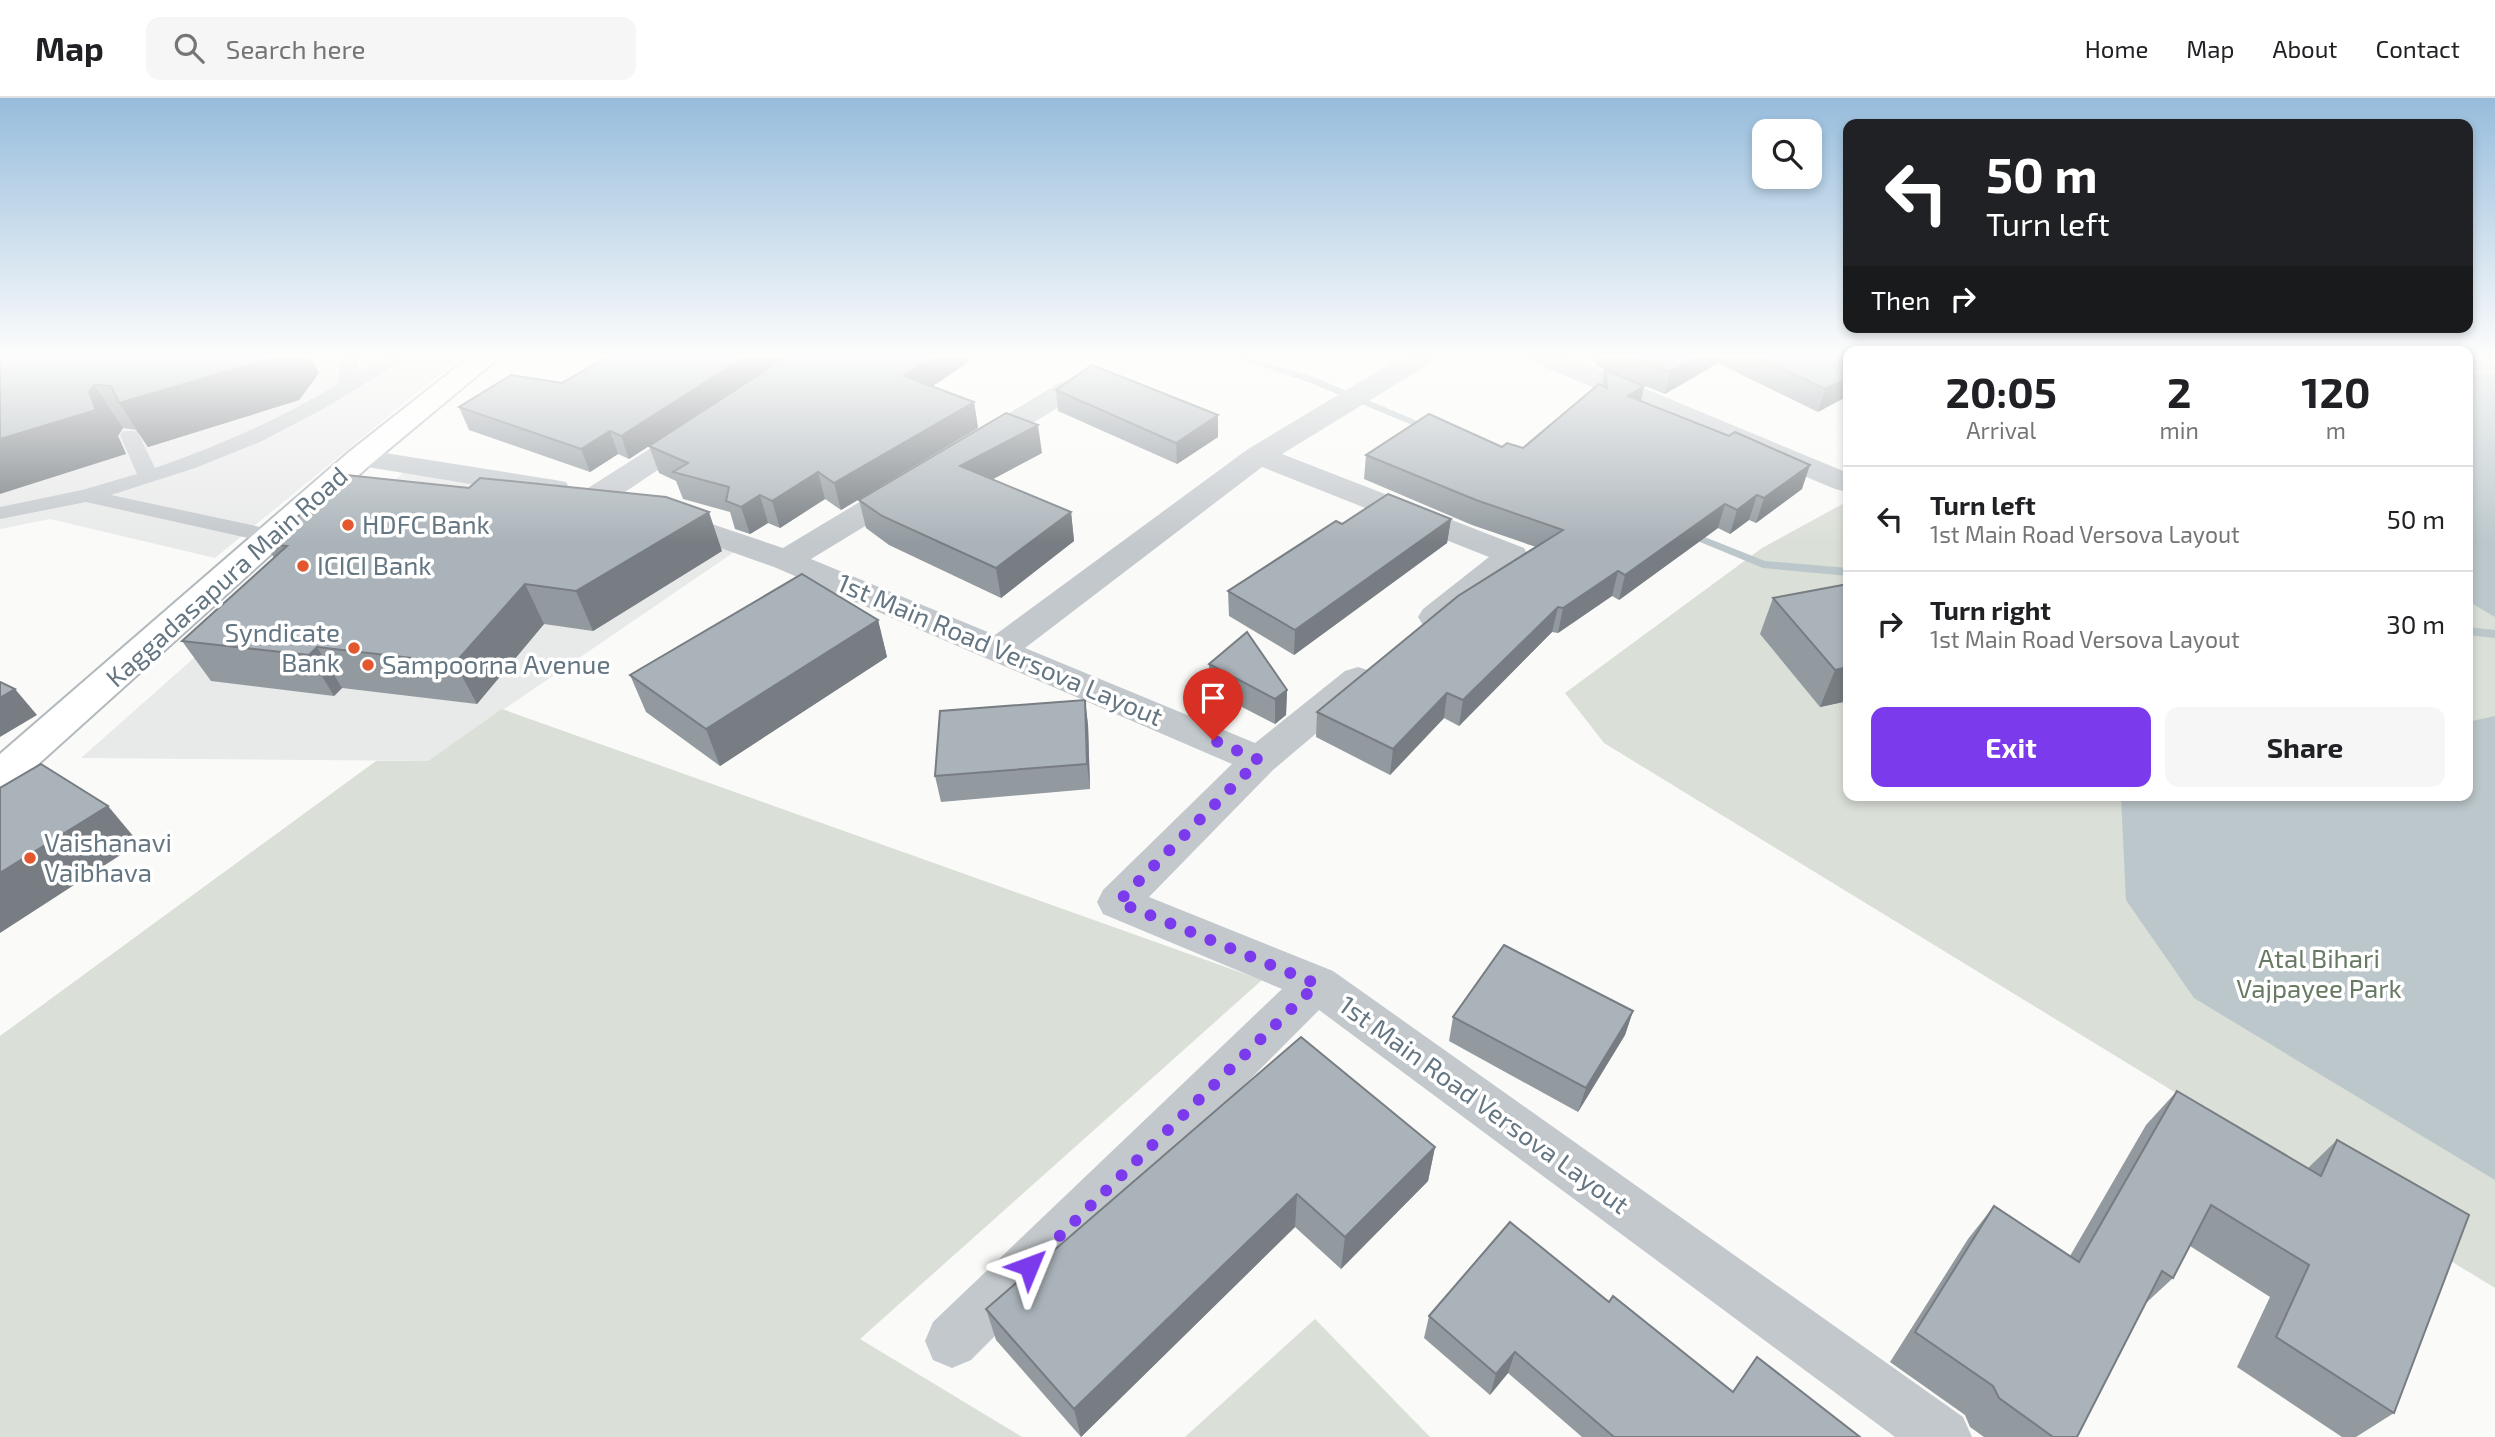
<!DOCTYPE html>
<html lang="en">
<head>
<meta charset="utf-8">
<style>
  :root { --surface:#fff; --page:#f6f6f6; --text:#202124; --muted:#757577; --line:#e0e0e0; --accent:#7c3aed }
  body { margin:0; font-family:"Exo 2",sans-serif; background:var(--page); color:var(--text); height:100vh; display:flex; flex-direction:column; font-size:26px; white-space:nowrap }
  * { box-sizing:border-box; margin:0 }
  p { font-size:23px; color:var(--muted) }
  .icon { flex:none; width:38px; height:38px; fill:none; stroke:currentColor; stroke-width:2; stroke-linecap:round; stroke-linejoin:round }
  .map { position:relative; flex:1; overflow:hidden }
  .panel { position:absolute; left:1843px; top:248px; width:630px; height:455px; display:flex; flex-direction:column; background:var(--surface); border-radius:14px; box-shadow:0 4px 10px #0003 }
  .panel>* { flex:none }
  .guide { position:absolute; left:1843px; top:21px; width:630px; height:214px; border-radius:14px; box-shadow:0 4px 10px #0003; background:#202124; color:#fff; overflow:hidden }
  .fabs { position:absolute; left:1752px; top:21px; display:grid; gap:14px }
  .fabs a { display:grid; place-items:center; width:70px; height:70px; border-radius:14px; background:var(--surface); box-shadow:0 4px 10px #0003; font-size:35px }
  .pin { position:absolute; display:grid; place-items:center; width:60px; height:60px; color:#fff; margin:-72px -30px; border-radius:50% 50% 50% 0; rotate:-45deg; box-shadow:0 0 7px #0007 }
  .pin .icon { rotate:45deg }
  .me { position:absolute; width:77px; margin:-38px; rotate:46deg; stroke-linejoin:round; filter:drop-shadow(0 0 5px #0008) }
  .turn { display:flex; align-items:center; gap:24px; height:147px; padding:0 28px; font-size:32px }
  .turn .icon { width:91px; height:91px; stroke-width:2.5 }
  .turn b { display:block; font-size:49px; line-height:60px }
  .then { display:flex; align-items:center; height:66px; padding:0 28px; background:#0003; gap:14px; font-size:26px }
  .eta { display:flex; justify-content:space-evenly; align-items:center; height:119px; text-align:center }
  .eta b { font-size:42px; font-weight:700; line-height:49px }
  .cta { display:flex; gap:14px; margin-top:auto; padding:14px 28px }
  .cta a { flex:1; height:80px; border-radius:14px; background:var(--accent); color:#fff; font-size:28px; font-weight:700; line-height:80px; text-align:center }
  .cta a+a { background:var(--page); color:var(--text) }
  ul { padding:0; list-style:none }
  li { display:flex; align-items:center; gap:21px; height:105px; padding:0 28px; border-top:2px solid var(--line) }
  li div { flex:1 }
  li b { display:block; font-size:26px }
  li em { font-style:normal }
  header { display:flex; align-items:center; gap:42px; box-sizing:border-box; height:98px; padding:0 35px; background:var(--surface); border-bottom:2px solid var(--line) }
  header strong { font-size:33px }
  nav { display:flex; gap:38px; margin-inline-start:auto; font-size:24px }
  .search { width:490px; height:63px; background:var(--page); display:flex; align-items:center; gap:18px; box-sizing:border-box; padding:0 24px; border-radius:14px; color:var(--muted); font-size:26px }
  .map>svg:first-child { display:block }
  .built { fill:#e8e9e9 }
  .green { fill:#dadfd7 }
  .water { fill:#bbc7cb }
  .lines { fill:none; stroke-linecap:round; stroke-linejoin:round }
  .stream { fill:#bbc7cb; fill-rule:evenodd }
  .secondary-casing { stroke:#b3babf; stroke-width:4 }
  .service { fill:#c3c8cc; fill-rule:evenodd }
  .minor { fill:#c3c8cc; fill-rule:evenodd }
  .secondary { fill:#fff; fill-rule:evenodd }
  .wall { fill:#929a9f }
  .shaded-wall { fill:#777d82 }
  .building { fill:#aab3b9; stroke:#777d82; stroke-width:2 }
  .route { stroke:#7c3aed; stroke-width:12; stroke-dasharray:0 21.6 }
  .poi-dot { fill:#e4572e; stroke:#fff; stroke-width:2.5 }
  .labels { text-anchor:middle; stroke-width:7; stroke-linejoin:round; paint-order:stroke }
  .poi-label { font-size:26px; fill:#657683; stroke:#fff; text-anchor:start }
  .street-label { font-size:26px; fill:#657683; stroke:#fff }
  .park-label { font-size:26px; fill:#687a64; stroke:#fff }
</style>
</head>
<body>
<header>
<strong>Map</strong>
<div class="search"><svg class="icon" aria-label="search" viewBox="0 0 24 24"><circle cx="10" cy="10" r="6"/><path d="M15 15l6 6"/></svg>Search here</div>
<nav><a>Home</a><a>Map</a><a>About</a><a>Contact</a></nav>
</header>
<div class="map">
<svg width="2495" height="1339" viewBox="0 0 2495 1339">
  <rect width="100%" height="100%" fill="#fafaf8"/>
  <!-- built -->
  <g class="built">
    <path d="M0,257H463L215,460L50,421L0,431Z"/>
    <path d="M404,374L591,403L740,450L428,663L81,660Z"/>
  </g>
  <!-- green -->
  <g class="green">
    <path d="M2468,257H2495V1190L1604,645L1565,595L1762,450L1848,403V698H2468Z"/>
    <path d="M502,611L1262,882L860,1241L1022,1339H0V938L376,663H428Z"/>
    <path d="M1315,1221L1430,1339H1185Z"/>
  </g>
  <!-- water -->
  <g class="water">
    <path d="M2468,276H2495V519L2468,503Z"/>
    <path d="M2495,618V1082L2194,900L2126,802L2121,698H2468V624Z"/>
  </g>
  <g class="lines">
    <!-- stream -->
    <g class="stream">
      <path d="M1228,257H1243L1316,280L1436,331L1435,333H1427L1308,284Z"/>
      <path d="M1687,432L1765,463L1848,470V478L1763,470L1683,437L1681,435Z"/>
      <path d="M2468,529L2495,532V540L2468,537Z"/>
    </g>
    <defs>
      <path id="secondary" d="M472,257H502L371,366L14,688L0,692V656L349,354Z"/>
    </defs>
    <!-- secondary casing -->
    <use href="#secondary" class="secondary-casing"/>
    <!-- service -->
    <path class="service" d="M341,257H359L358,274L389,257H412L323,311L260,344L195,370L111,397L279,433L282,438L279,443L271,445L86,404L0,421V409L82,392L137,376L120,337L123,333H137L155,370C219,348 280,321 338,286Z"/>
    <!-- minor -->
    <g class="minor">
      <path d="M1405,257H1437L1434,263L1282,356L1524,450L1528,457L1524,464L1447,527L1435,530L1423,527L1418,519L1423,511L1489,459L1262,369L1025,550L1255,645L1345,573L1358,569L1371,573L1376,581L1371,589L1273,672L1149,799L1333,873L1963,1319L1972,1339H1895L1319,912L971,1262L952,1270L933,1262L925,1243L933,1224L1282,891L1103,816L1097,804L1103,792L1232,666L774,469L656,427L651,420L656,413L667,411L783,450L896,382L907,380L918,382L922,389L918,396L811,461L995,537L1248,351Z"/>
      <path d="M1527,257H1564L1848,375V394L1835,391L1530,263Z"/>
      <path d="M1069,283L1079,285L1083,291L1079,297L986,353L976,356L966,353L961,347L966,341L1059,285Z"/>
      <path d="M697,324L707,327L712,333L707,339L610,404L599,406L588,404L584,397L588,390L687,327Z"/>
      <path d="M360,351L555,382L566,384L570,391L566,398L555,400L349,366L345,360L349,354Z"/>
    </g>
    <!-- secondary -->
    <use href="#secondary" class="secondary"/>
  </g>
  <!-- wall -->
  <g class="wall">
    <path d="M0,257L319,275L299,302L148,349L136,332L123,330L118,338L126,356Z"/>
    <path d="M610,257H970V263L933,288L974,304L978,330L841,412L825,401L780,430L768,425L750,436L735,431L730,414L683,401L676,383L659,375L649,348L629,361L618,356L590,374L469,332L459,309L562,285Z"/>
    <path d="M1595,257H1848L1818,314L1718,265L1665,296L1596,268Z"/>
    <path d="M1605,272L1644,288L1641,303L1802,391L1756,425L1749,422L1730,436L1718,430L1619,502L1612,498L1558,535L1552,534L1459,628L1444,620L1390,677L1316,639L1317,614L1536,449L1472,427L1364,381L1366,357L1502,349L1523,350L1601,287Z"/>
    <path d="M1056,292L1218,339L1177,366L1058,313Z"/>
    <path d="M1042,355L993,381L1071,414L1074,443L1001,500L889,447L866,430L859,402Z"/>
    <path d="M1451,421L1447,445L1294,557L1229,518L1228,493L1342,426Z"/>
    <path d="M266,446L722,453L593,533L544,526L477,606L342,590L334,598L211,583L182,543L274,460Z"/>
    <path d="M1848,486V603L1820,609L1760,536L1773,500Z"/>
    <path d="M878,522L887,559L720,668L646,614L630,577Z"/>
    <path d="M1209,566L1287,592L1286,617L1275,626L1209,592Z"/>
    <path d="M1085,602L1088,627L1090,691L941,704L935,678Z"/>
    <path d="M1633,913L1625,937L1578,1014L1449,943L1453,919Z"/>
    <path d="M1301,939L1435,1049L1428,1083L1341,1171L1295,1129L1081,1339L996,1242L986,1211Z"/>
    <path d="M2177,993L2308,1070L2337,1042L2394,1315L2356,1339H2342L2237,1269L2270,1199L2190,1148L2173,1180L2146,1205L2077,1339H1984L1970,1329L1965,1317L1890,1264L1968,1141L1994,1108L2070,1158L2146,1027Z"/>
    <path d="M1609,1204L1733,1294L1860,1339H1582L1508,1275L1490,1297L1424,1240L1429,1218Z"/>
  </g>
  <!-- shaded-wall -->
  <g class="shaded-wall">
    <path d="M277,257H309L319,275L299,302L148,349L119,305Z"/>
    <path d="M748,257H789L629,361L621,338Z"/>
    <path d="M936,257H970V263L909,304L904,278Z"/>
    <path d="M1699,257H1720L1718,265L1665,296L1670,274Z"/>
    <path d="M1848,280V298L1818,314L1825,291Z"/>
    <path d="M94,287L123,330L118,338L126,356L0,396V341L89,294Z"/>
    <path d="M1644,288L1639,312L1628,298Z"/>
    <path d="M974,304L978,330L841,412L834,385Z"/>
    <path d="M1218,317V339L1177,366L1176,345Z"/>
    <path d="M1038,327L1042,355L965,396L960,368Z"/>
    <path d="M610,333L618,356L590,374L581,351Z"/>
    <path d="M1810,367L1802,391L1756,425L1764,400Z"/>
    <path d="M818,374L825,401L780,430L772,403Z"/>
    <path d="M760,397L768,425L750,436L741,409Z"/>
    <path d="M1757,397L1749,422L1730,436L1737,412Z"/>
    <path d="M1725,406L1718,430L1619,502L1625,477Z"/>
    <path d="M709,414L722,453L593,533L576,493Z"/>
    <path d="M1071,414L1074,443L1001,500L996,470Z"/>
    <path d="M1451,421L1447,445L1294,557L1295,532Z"/>
    <path d="M1618,473L1612,498L1558,535L1563,510Z"/>
    <path d="M525,486L544,526L477,606L455,565Z"/>
    <path d="M1558,509L1552,534L1459,628L1463,602Z"/>
    <path d="M878,522L887,559L720,668L706,631Z"/>
    <path d="M317,549L342,590L334,598L309,557Z"/>
    <path d="M1848,569V603L1820,609L1835,572Z"/>
    <path d="M15,591L37,617L0,639V600Z"/>
    <path d="M1287,592L1286,617L1275,626V601Z"/>
    <path d="M1447,595L1444,620L1390,677L1393,651Z"/>
    <path d="M1085,602L1088,627L1090,691L1087,666Z"/>
    <path d="M108,708L139,745L0,835V775Z"/>
    <path d="M1633,913L1625,937L1578,1014L1586,990Z"/>
    <path d="M1435,1049L1428,1083L1341,1171L1345,1139Z"/>
    <path d="M1297,1096L1295,1129L1081,1339L1074,1311Z"/>
    <path d="M1515,1254L1508,1275L1490,1297L1496,1276Z"/>
  </g>
  <!-- building -->
  <g class="building">
    <path d="M0,257H277L276,259L119,305L111,288L94,287L89,294L96,312L0,341Z"/>
    <path d="M610,257H748L621,338L610,333L581,351L459,309L511,277L562,285Z"/>
    <path d="M789,257H936L904,278L974,304L834,385L818,374L772,403L760,397L741,409L726,403L729,389L673,374L688,365L649,348Z"/>
    <path d="M1628,257H1699L1670,274Z"/>
    <path d="M1754,257H1848V280L1825,291Z"/>
    <path d="M1092,267L1218,317L1176,345L1056,292Z"/>
    <path d="M1605,272L1644,288L1628,298L1729,338L1735,334L1810,367L1764,400L1757,397L1737,412L1725,406L1625,477L1618,473L1563,510L1558,509L1463,602L1447,595L1393,651L1317,614L1458,498L1563,432L1476,402L1366,357L1429,316L1502,349L1507,345L1523,350L1599,286L1607,290Z"/>
    <path d="M1006,315L1038,327L960,368L1071,414L996,470L882,418L859,402Z"/>
    <path d="M346,377L469,390L480,380L666,399L709,414L576,493L525,486L455,565L317,549L309,557L182,543L287,448L266,446Z"/>
    <path d="M1388,396L1451,421L1295,532L1228,493L1336,423L1342,426Z"/>
    <path d="M802,476L878,522L706,631L630,577Z"/>
    <path d="M1848,486V569L1835,572L1773,500Z"/>
    <path d="M1247,534L1287,592L1275,601L1209,566Z"/>
    <path d="M0,584L15,591L0,600Z"/>
    <path d="M1085,602L1087,666L935,678L940,613Z"/>
    <path d="M41,666L108,708L0,775V690Z"/>
    <path d="M1504,847L1633,913L1586,990L1453,919Z"/>
    <path d="M1301,939L1435,1049L1345,1139L1297,1096L1074,1311L986,1211Z"/>
    <path d="M2177,993L2321,1078L2337,1042L2469,1117L2394,1315L2276,1239L2309,1167L2211,1107L2173,1180L2162,1173L2077,1339H2053L1999,1300L1993,1288L1915,1234L1994,1108L2079,1164Z"/>
    <path d="M1510,1124L1609,1204L1613,1198L1733,1294L1757,1259L1860,1339H1614L1515,1254L1496,1276L1429,1218Z"/>
  </g>
  <!-- sky -->
  <linearGradient id="sky" x2="0" y2="1"><stop stop-color="#96bcdc"/><stop offset="0.58" stop-color="#fdfdfc"/><stop offset="1" stop-color="#fdfdfc" stop-opacity="0"/></linearGradient>
  <rect width="2495" height="445" fill="url(#sky)"/>
  <g class="lines">
    <!-- route -->
    <path class="route" d="M1029,1168L1317,886L1118,804L1259,662L1213,642"/>
  </g>
  <!-- markers -->
  <g class="poi-dot">
    <circle cx="348" cy="427" r="7"/>
    <circle cx="303" cy="468" r="7"/>
    <circle cx="354" cy="550" r="7"/>
    <circle cx="368" cy="567" r="7"/>
    <circle cx="30" cy="760" r="7"/>
  </g>
  <g class="labels">
    <!-- poi labels -->
    <g class="poi-label">
      <text x="362" y="436">HDFC Bank</text>
      <text x="317" y="477">ICICI Bank</text>
      <text x="340" y="544" text-anchor="end">Syndicate<tspan x="340" dy="30">Bank</tspan></text>
      <text x="382" y="576">Sampoorna Avenue</text>
      <text x="44" y="754">Vaishanavi<tspan x="44" dy="30">Vaibhava</tspan></text>
    </g>
    <!-- street labels -->
    <g class="street-label">
      <text transform="translate(227 479) rotate(-42)" y="9">Kaggadasapura Main Road</text>
      <text transform="translate(1000 552) rotate(23)" y="9">1st Main Road Versova Layout</text>
      <text transform="translate(1484 1007) rotate(36)" y="9">1st Main Road Versova Layout</text>
    </g>
    <!-- park labels -->
    <g class="park-label">
      <text x="2319" y="870">Atal Bihari<tspan x="2319" dy="30">Vajpayee Park</tspan></text>
    </g>
  </g>
</svg>
<div class="fabs">
<a><svg class="icon" aria-label="search" viewBox="0 0 24 24"><circle cx="10" cy="10" r="6"/><path d="M15 15l6 6"/></svg></a>
</div>
<div class="pin" style="left:1213px;top:642px;background:#d93025"><svg class="icon" aria-label="arrive" viewBox="0 0 24 24"><path d="M6 21V4h12l-3 4 3 4H6"/></svg></div>
<svg class="me" style="left:1029px;top:1168px" viewBox="-20 -20 40 40"><path d="M0-17L14 15 0 8-14 15z" fill="#7c3aed" stroke="#fff" stroke-width="4"/></svg>
<div class="guide">
<div class="turn"><svg class="icon" aria-label="left" viewBox="0 0 24 24"><path d="M17 20v-9H6M10 6l-5 5 5 5"/></svg><div><b>50 m</b>Turn left</div></div>
<div class="then">Then<svg class="icon" aria-label="right" viewBox="0 0 24 24"><path d="M7 20v-9h11M14 6l5 5-5 5"/></svg></div>
</div>
<section class="panel">
<div class="eta">
<div><b>20:05</b><p>Arrival</p></div>
<div><b>2</b><p>min</p></div>
<div><b>120</b><p>m</p></div>
</div>
<ul>
<li><svg class="icon" aria-label="left" viewBox="0 0 24 24"><path d="M17 20v-9H6M10 6l-5 5 5 5"/></svg><div><b>Turn left</b><p>1st Main Road Versova Layout</p></div><em>50 m</em></li>
<li><svg class="icon" aria-label="right" viewBox="0 0 24 24"><path d="M7 20v-9h11M14 6l5 5-5 5"/></svg><div><b>Turn right</b><p>1st Main Road Versova Layout</p></div><em>30 m</em></li>
</ul>
<div class="cta"><a>Exit</a><a>Share</a></div>
</section>
</div>
</body>
</html>
